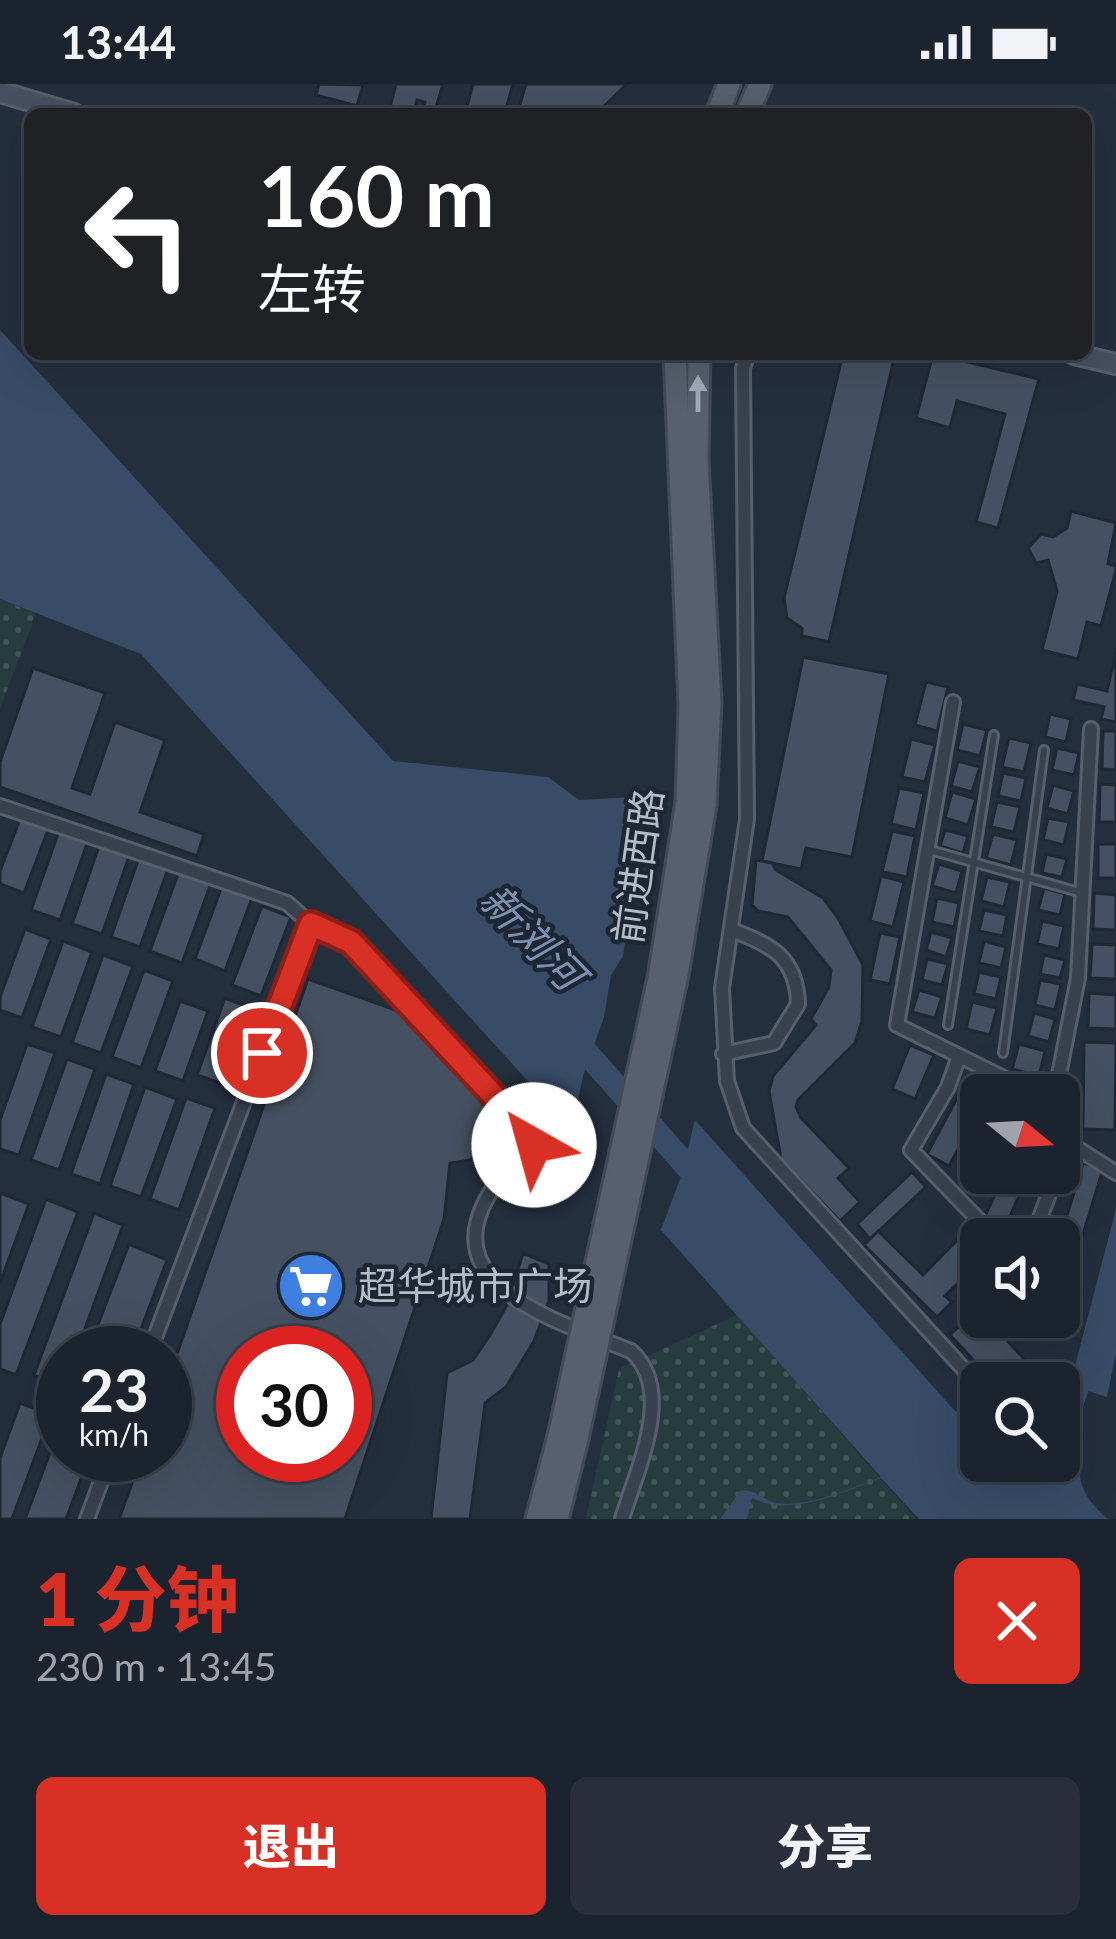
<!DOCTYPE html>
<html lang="zh">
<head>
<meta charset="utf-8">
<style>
  :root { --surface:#1b232e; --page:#282f3a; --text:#f1f3f6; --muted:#a0a4aa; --line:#39404a; --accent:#d93025 }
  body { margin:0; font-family:Lato,"Noto Sans SC",sans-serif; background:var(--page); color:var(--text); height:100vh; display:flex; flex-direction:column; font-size:45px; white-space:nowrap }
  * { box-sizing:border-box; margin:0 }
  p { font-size:39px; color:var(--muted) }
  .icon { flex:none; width:66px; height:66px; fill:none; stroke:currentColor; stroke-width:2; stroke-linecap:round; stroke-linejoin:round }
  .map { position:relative; height:1435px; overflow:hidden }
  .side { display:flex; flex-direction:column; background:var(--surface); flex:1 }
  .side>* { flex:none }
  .top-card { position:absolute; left:24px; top:24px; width:1068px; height:252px; border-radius:18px; box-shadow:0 12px 48px #0002,0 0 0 3px var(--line); background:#202124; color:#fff; overflow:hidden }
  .needle { width:78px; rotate:108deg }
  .fabs { position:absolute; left:960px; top:990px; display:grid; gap:24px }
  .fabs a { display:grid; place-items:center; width:120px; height:120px; border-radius:18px; background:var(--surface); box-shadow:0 12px 48px #0002,0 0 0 3px var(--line); font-size:60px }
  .speed { position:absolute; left:36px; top:1242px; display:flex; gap:24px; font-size:60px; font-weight:700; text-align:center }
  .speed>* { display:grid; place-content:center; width:156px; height:156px; border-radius:50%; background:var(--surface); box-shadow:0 12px 48px #0002,0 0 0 3px var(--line); line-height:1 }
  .speed small { font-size:30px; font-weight:400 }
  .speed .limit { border:18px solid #d22; background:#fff; color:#111 }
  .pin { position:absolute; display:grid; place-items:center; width:102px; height:102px; color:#fff; margin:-51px; border:6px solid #fff; border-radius:50%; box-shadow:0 3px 12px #0007 }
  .me { position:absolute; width:132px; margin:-66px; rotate:322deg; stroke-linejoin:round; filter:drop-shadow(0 0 9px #0008) }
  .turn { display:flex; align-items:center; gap:42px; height:252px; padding:0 36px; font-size:54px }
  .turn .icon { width:156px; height:156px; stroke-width:2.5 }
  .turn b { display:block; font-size:84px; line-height:102px }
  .round { display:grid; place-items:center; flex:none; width:126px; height:126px; border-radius:18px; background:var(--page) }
  .head { display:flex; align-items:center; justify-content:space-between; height:204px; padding:0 36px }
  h1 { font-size:72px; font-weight:800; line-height:90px; color:var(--accent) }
  .action { display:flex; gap:24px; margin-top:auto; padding:24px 36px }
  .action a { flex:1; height:138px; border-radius:18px; background:var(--accent); color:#fff; font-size:48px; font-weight:800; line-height:138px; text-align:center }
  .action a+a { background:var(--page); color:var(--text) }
  .status { display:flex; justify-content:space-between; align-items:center; height:84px; padding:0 60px; background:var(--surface); direction:ltr }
  .status svg { height:33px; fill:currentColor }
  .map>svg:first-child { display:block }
  .park { fill:url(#park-dots) }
  .water { fill:#394c67 }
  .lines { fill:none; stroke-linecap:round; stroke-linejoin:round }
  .canal { stroke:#394c67; stroke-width:14 }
  .river { stroke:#394c67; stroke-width:24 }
  .building { fill:#455162; stroke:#1f2835; stroke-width:3; fill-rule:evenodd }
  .lane-casing { stroke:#565f6c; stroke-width:12 }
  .street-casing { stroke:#565f6c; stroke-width:18 }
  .secondary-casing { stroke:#565f6c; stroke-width:24 }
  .primary-casing { stroke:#414a57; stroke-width:27 }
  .lane { stroke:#38414e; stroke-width:6 }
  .street { stroke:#38414e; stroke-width:12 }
  .secondary { stroke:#465061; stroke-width:18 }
  .primary { stroke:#56606e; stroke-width:21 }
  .primary-bridge-casing { stroke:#414a57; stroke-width:27; stroke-linecap:butt }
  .primary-bridge { stroke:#56606e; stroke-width:21 }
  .oneway { fill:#a1aab7 }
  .route-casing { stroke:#8d1f18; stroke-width:30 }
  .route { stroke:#d93025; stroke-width:21 }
  .labels { text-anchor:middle; stroke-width:9; stroke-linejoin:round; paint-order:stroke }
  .street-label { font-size:39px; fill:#b4bcc9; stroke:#1d2633 }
  .poi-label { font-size:39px; fill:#b4bcc9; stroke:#1d2633; text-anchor:start }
  .water-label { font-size:42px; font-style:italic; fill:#7c92b1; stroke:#1d2633 }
</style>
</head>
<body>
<div class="status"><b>13:44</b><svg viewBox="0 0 49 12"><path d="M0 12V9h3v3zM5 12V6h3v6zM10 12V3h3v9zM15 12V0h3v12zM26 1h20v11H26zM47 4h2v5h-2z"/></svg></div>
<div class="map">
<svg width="1116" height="1435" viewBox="0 0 1116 1435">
  <defs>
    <pattern id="park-dots" width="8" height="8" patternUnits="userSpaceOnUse" patternTransform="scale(3)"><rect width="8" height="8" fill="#263c3f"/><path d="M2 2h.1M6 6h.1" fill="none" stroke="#435659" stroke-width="1.8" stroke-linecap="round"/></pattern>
  </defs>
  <rect width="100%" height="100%" fill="#242f3e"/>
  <!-- park -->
  <g class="park">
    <path d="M0,515L36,530L0,624Z"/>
    <path d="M737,1231L916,1435H586L619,1285Z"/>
  </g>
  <!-- water -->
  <g class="water">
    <path d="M0,246L393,677L548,693L579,716L634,713L642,721L643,738L647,744L641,755L623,872L611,891L604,933L583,992L572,1046L141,570L0,515Z"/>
    <path d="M695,1036L954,1326L981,1343V1377H1059V1345L1065,1334L1083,1342C1079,1384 1071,1404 1108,1435H919L881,1394C842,1407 792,1435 752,1414L747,1435H720L741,1406C757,1406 763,1416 776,1419C808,1424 852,1404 881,1393L661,1146L682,1090Z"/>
    <path d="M1116,1125V1269L1107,1313L1070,1301Z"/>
  </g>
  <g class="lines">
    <!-- canal -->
    <path class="canal" d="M1059,1368L1088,1288"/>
    <!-- river -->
    <path class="river" d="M570,950L706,1104"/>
  </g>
  <!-- building -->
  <g class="building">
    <path d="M319,0L363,1L357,22L316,11Z"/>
    <path d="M396,0H443L434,30H422L425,18L417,16L413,29L390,23Z"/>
    <path d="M473,0H513L505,29L465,30Z"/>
    <path d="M526,0H627L596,30H517Z"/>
    <path d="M843,270H895L829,558L802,552V544L787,534L784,514Z"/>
    <path d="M933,270L1039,295L998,444L976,438L1005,330L957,317L950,344L916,334Z"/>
    <path d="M1071,427L1116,439L1108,480L1116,482V486L1101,542L1087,538L1078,575L1042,566L1057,507L1048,476L1036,479L1028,464L1041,450L1053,453L1067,444Z"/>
    <path d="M1116,568V638L1101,635L1104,623L1073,616L1077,600L1107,607Z"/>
    <path d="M803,573L889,590L852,773L806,764L801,785L762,777Z"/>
    <path d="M33,584L105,609L72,704L90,710L115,638L165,656L140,728L204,750L197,772L0,703V678Z"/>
    <path d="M926,598L948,603L937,647L915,641Z"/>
    <path d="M1050,630L1071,635L1066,658L1045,653Z"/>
    <path d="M963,640L987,646L980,672L957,666Z"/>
    <path d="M1103,647H1116V686L1102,685Z"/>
    <path d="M1009,654L1031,659L1024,688L1002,683Z"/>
    <path d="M911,655L935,661L925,698L902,693Z"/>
    <path d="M1057,664L1079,669L1074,691L1052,686Z"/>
    <path d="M958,677L980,683L972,708L951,702Z"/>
    <path d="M1003,689L1026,694L1021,717L998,712Z"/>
    <path d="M1100,700L1116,701V738H1099Z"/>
    <path d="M1053,701L1074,707L1068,730L1047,724Z"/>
    <path d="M899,704L924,709L916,746L891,740Z"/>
    <path d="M952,708L976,715L968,741L945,734Z"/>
    <path d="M997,718L1020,723L1014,748L991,743Z"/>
    <path d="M1048,734L1069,738L1064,761L1043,756Z"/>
    <path d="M20,735L48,746L24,809L0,800V787Z"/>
    <path d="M945,746L968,752L963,769L940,762Z"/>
    <path d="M59,747L88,757L60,836L31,826Z"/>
    <path d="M892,747L915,752L907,793L882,788Z"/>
    <path d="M993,750L1017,756L1011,781L986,774Z"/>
    <path d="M100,759L130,770L102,850L72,840Z"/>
    <rect x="1098" y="760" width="18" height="34"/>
    <path d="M1046,770L1067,775L1062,793L1042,789Z"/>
    <path d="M139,774L168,785L140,863L111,853Z"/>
    <path d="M756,776L772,779L776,786L823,814L838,834L863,881L862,937L855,959L798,1016L796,1023L801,1034L849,1084L838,1094L860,1118L840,1137L781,1075L769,1007L773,992L816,941L811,935L829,903L831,886L788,833L758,827L752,821Z"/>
    <path d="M939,780L962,787L956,809L932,802Z"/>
    <path d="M179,787L211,799L182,879L150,867Z"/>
    <path d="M881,792L904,798L893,843L870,837Z"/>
    <path d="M987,793L1010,798L1004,823L981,817Z"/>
    <path d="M222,802L252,814L225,887L195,875Z"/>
    <path d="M1044,804L1065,810L1060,831L1038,826Z"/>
    <path d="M1094,809L1116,811V846L1093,845Z"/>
    <path d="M937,814L959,819L954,843L932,838Z"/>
    <path d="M262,822L291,833L261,912L232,901Z"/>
    <path d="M984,826L1007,831L1003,852L979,847Z"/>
    <path d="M1042,837L1064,842L1059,865L1037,860Z"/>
    <path d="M25,845L51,855L22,934L0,926V913Z"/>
    <path d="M931,848L952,854L946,873L926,866Z"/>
    <path d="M880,849L900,853L890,900L870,896Z"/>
    <path d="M63,857L92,868L61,953L32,943Z"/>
    <path d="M984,857L1006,863L1001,884L979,879Z"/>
    <path d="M1092,860L1116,861V895L1090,894Z"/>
    <path d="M103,871L133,882L101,969L72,959Z"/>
    <path d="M1044,871L1065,876L1060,894L1040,890Z"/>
    <path d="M927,875L948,880L942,901L922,896Z"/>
    <path d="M144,886L173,897L141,984L112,973Z"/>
    <path d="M979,888L1001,893L996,915L974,910Z"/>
    <path d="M308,895L410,931L488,1017L492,1047L471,1076L450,1079L444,1135L345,1435H119L142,1371H165V1304ZM243,1269H345V1371H243Z"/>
    <path d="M1040,896L1061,900L1055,926L1035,921Z"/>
    <path d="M919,906L942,913L935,934L912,928Z"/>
    <path d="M1089,909L1116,911V945L1088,944Z"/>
    <path d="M225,914L254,925L226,1001L197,991Z"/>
    <path d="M180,917L208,927L183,997L155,987Z"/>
    <path d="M972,918L997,924L990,951L966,945Z"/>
    <path d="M1034,929L1055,935L1049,958L1028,952Z"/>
    <path d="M1084,958L1116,959L1115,1046L1083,1045Z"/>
    <path d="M27,960L55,969L19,1071L0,1065V1036Z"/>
    <path d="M1019,960L1045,967L1039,992L1012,985Z"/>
    <path d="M910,961L934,971L915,1015L892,1005Z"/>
    <path d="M67,975L95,985L59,1086L31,1076Z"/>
    <path d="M106,990L134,1000L100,1100L71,1090Z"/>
    <path d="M970,990L993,1002L987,1011H981V1023L949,1082L927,1070Z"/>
    <path d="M145,1003L177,1015L141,1113L110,1102Z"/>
    <path d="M186,1014L215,1024L179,1126L150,1115Z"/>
    <path d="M1083,1079L1103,1085L1059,1229V1157Z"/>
    <path d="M912,1088L926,1103L870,1155L857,1140Z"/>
    <path d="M1005,1089H1029L1004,1146L983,1136Z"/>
    <path d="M0,1109L29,1120L0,1199Z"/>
    <path d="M46,1115L78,1128L16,1291L0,1285V1240Z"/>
    <path d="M94,1129L123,1141L76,1269H63V1304L34,1291Z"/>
    <path d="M967,1146L981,1160V1176L945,1212L952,1218L937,1233L864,1161L878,1147L923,1191Z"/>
    <path d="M129,1160L167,1176L132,1269H87Z"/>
    <path d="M523,1169L549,1180V1217L534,1257L506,1303L485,1319L470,1435H431L447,1289L473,1276L490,1251L507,1221Z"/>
    <path d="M978,1225L981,1233H985L1044,1296L1041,1299H995L950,1251Z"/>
    <path d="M20,1319L51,1330L12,1435H0V1374Z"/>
    <path d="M63,1334V1371H90L66,1435H25Z"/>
  </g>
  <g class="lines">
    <defs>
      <g id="lane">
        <path d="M930,766L1079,808"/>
        <path d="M948,941L994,651"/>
        <path d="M1003,969L1044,666"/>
      </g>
      <g id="street">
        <path d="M748,270L743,284L747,735L722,904L727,997L743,1044L981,1304"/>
        <path d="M953,618L897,941L1038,1011"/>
        <path d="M0,722L287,819L311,840"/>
        <path d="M723,970L774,959L798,920C797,874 771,860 731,846"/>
        <path d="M959,972L948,1003L911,1066L997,1155"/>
        <path d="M1055,1011L1078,894L1091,645"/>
        <path d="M1059,1036L1074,1062L1116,1089"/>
        <path d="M1059,1084L1070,1055"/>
        <path d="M1032,1155L1057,1089"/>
        <path d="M149,1269L311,840L351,858L531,1052L534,1061L530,1071L519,1072C407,1190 534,1229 631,1267C676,1307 636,1387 622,1435"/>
        <path d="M87,1435L111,1371"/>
      </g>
      <g id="secondary">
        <path d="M0,8L74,30"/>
        <path d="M1074,270L1116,280"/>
      </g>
      <g id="primary">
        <path d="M717,30L729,0"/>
        <path d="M747,30L760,0"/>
        <path d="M675,270L690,622L687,718"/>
        <path d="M699,270L697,376L710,618L705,721"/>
        <path d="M537,1435L559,1352"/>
        <path d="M557,1435L577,1355"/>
      </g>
    </defs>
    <!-- lane casing -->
    <use href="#lane" class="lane-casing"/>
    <!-- street casing -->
    <use href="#street" class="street-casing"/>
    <!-- secondary casing -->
    <use href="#secondary" class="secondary-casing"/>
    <!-- primary casing -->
    <use href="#primary" class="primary-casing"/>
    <!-- lane -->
    <use href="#lane" class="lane"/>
    <!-- street -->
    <use href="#street" class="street"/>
    <!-- secondary -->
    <use href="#secondary" class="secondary"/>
    <!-- primary -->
    <use href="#primary" class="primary"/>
    <defs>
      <g id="primary-bridge">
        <path d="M559,1352L659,894L687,718"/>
        <path d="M577,1355L677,891L705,721"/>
      </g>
    </defs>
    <!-- primary-bridge casing -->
    <use href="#primary-bridge" class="primary-bridge-casing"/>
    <!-- primary-bridge -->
    <use href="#primary-bridge" class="primary-bridge"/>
  </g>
  <!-- one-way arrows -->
  <defs><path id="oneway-solid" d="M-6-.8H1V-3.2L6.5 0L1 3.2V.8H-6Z" transform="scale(3)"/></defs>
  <use class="oneway" href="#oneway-solid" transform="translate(698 310) rotate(-90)"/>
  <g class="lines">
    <defs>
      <path id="route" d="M262,969L311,840L351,858L531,1052L534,1061"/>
    </defs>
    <!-- route casing -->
    <use href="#route" class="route-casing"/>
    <!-- route -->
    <use href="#route" class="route"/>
  </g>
  <!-- icons -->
  <defs>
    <symbol id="supermarket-disc" viewBox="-11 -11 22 22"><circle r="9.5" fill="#3f7fe0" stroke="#1d2633"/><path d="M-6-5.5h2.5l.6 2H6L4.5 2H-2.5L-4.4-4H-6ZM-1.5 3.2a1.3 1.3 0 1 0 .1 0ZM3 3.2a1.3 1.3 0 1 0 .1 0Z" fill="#fff"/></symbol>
  </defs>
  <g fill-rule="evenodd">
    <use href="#supermarket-disc" x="273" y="1164" width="76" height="76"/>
  </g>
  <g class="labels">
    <!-- street labels -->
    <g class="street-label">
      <text transform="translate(638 782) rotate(-82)" y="14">前进西路</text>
    </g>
    <!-- poi labels -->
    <g class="poi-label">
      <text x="358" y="1216">超华城市广场</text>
    </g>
    <!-- water labels -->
    <g class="water-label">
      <text transform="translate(532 853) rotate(46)" y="15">新浏河</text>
    </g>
  </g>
</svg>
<div class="fabs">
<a><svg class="needle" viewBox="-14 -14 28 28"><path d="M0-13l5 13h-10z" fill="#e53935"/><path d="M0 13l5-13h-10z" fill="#a0a4aa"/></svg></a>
<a><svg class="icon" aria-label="sound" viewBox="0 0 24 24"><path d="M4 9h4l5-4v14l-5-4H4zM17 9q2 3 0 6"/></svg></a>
<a><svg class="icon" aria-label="search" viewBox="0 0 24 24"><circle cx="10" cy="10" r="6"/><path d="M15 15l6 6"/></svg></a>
</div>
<div class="speed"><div>23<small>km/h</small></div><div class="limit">30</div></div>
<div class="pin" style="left:262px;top:969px;background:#d93025"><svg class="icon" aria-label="arrive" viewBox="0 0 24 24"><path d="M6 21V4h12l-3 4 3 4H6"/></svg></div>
<svg class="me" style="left:534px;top:1061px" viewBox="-20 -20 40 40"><circle r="19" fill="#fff"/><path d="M0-13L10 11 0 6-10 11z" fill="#d93025"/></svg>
<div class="top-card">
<div class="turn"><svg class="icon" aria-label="left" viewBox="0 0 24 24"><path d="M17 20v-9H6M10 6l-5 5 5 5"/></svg><div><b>160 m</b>左转</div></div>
</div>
</div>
<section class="side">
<div class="head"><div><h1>1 分钟</h1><p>230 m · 13:45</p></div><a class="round" style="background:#d93025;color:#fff"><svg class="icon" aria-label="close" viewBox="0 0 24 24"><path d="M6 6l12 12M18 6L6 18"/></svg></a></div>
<div class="action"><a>退出</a><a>分享</a></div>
</section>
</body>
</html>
